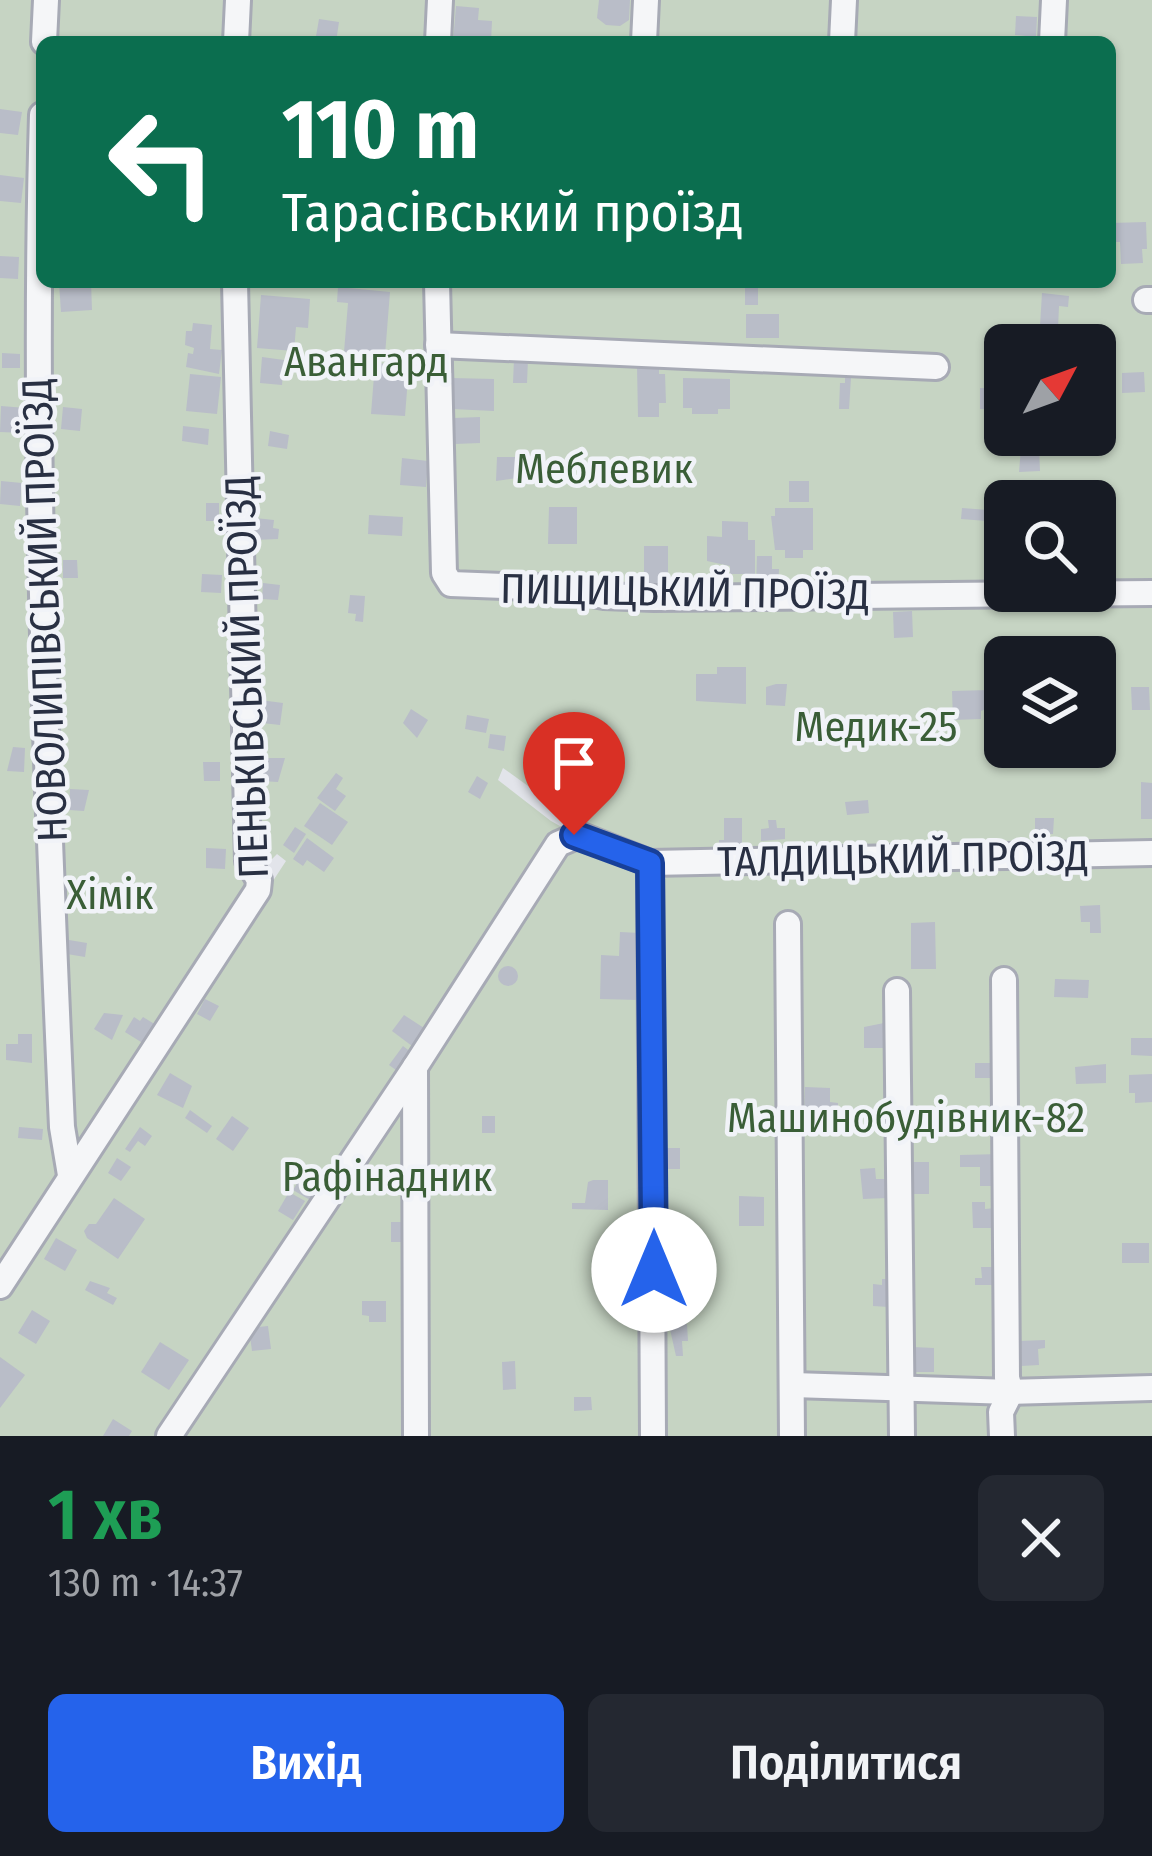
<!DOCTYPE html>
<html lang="uk">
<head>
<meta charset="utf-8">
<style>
  :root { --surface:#171b24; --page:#242831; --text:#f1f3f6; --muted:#9ea1a6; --accent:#2563eb }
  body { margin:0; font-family:"Fira Sans Condensed",sans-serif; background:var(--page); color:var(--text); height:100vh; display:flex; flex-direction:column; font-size:45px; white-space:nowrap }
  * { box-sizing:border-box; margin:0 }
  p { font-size:39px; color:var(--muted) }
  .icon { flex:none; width:66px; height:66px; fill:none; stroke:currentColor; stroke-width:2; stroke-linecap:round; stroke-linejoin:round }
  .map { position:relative; height:1436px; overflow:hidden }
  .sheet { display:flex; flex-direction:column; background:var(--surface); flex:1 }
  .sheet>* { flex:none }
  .top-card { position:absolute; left:36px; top:36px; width:1080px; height:252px; border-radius:18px; box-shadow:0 3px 9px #0004; background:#0b6e4f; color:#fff; overflow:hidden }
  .needle { width:78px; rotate:49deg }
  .controls { position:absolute; left:984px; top:324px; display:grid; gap:24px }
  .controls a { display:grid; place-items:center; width:132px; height:132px; border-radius:18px; background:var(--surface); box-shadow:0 3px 9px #0004; font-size:60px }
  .pin { position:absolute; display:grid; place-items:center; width:102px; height:102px; color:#fff; margin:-123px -51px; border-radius:50% 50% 50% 0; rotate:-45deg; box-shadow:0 0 12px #0007 }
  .pin .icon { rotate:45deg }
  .me { position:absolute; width:132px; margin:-66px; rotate:0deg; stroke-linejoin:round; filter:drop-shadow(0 0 9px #0008) }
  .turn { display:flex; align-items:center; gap:42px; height:252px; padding:0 48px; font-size:54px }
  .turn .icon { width:156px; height:156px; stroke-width:2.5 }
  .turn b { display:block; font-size:84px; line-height:102px }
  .round { display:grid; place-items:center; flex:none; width:126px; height:126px; border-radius:18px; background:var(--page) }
  .overview { display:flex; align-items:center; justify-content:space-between; height:204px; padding:0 48px }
  h1 { font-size:72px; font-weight:600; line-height:90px; color:#1e9e55 }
  .primary-button { display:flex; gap:24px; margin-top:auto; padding:24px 48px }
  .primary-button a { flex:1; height:138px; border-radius:18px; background:var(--accent); color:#fff; font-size:48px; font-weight:600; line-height:138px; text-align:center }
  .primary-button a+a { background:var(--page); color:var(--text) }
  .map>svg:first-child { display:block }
  .green { fill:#c6d4c3; fill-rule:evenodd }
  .building { fill:#b9bdc8 }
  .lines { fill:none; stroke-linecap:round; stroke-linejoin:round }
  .minor-casing { stroke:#a7aab5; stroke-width:30 }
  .minor { stroke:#f5f6f8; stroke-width:24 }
  .route-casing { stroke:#184099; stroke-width:30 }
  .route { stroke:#2563eb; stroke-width:21 }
  .labels { text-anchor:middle; stroke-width:9; stroke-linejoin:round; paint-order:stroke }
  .park-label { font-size:42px; fill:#3a5e37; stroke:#f1f3f8 }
  .street-label { font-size:42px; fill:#293043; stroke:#f1f3f8 }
</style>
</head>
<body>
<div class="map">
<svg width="1152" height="1436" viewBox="0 0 1152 1436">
  <rect width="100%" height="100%" fill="#e2e4ea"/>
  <!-- green -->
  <g class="green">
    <path d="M0,0H1152V586H1095V501H1005V587L603,590L456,574L442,594L1152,599V849H637L582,825L503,768L498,780L551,821L644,873L648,1436H0V1300L286,861L277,854L272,859L258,854L236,906L0,1274ZM42,42H1110V282H42ZM1005,345H1095V435H1005ZM1005,657H1095V747H1005Z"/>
    <path d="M1152,864V1436H661L659,892L666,877L678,869Z"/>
  </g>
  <!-- building -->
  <g class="building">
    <path d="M599,0H630L629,20L620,26L606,25L597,18Z"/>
    <path d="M456,6L479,8L478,20L492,21L491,42H453Z"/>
    <path d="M1016,16L1037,17L1036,37L1015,35Z"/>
    <path d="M319,19L339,22L336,42H315Z"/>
    <path d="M0,109L22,112L18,135L0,133Z"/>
    <path d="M0,175L24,178L21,203L0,201Z"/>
    <path d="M1146,222L1147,249H1142L1143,263L1121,264L1120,242H1112L1111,223Z"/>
    <path d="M0,256L19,257L18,279L0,278Z"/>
    <path d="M91,282L92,310L61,312L59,283Z"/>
    <rect x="745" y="282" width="13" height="23"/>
    <path d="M338,287L390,292L385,355L344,352L348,303L337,302Z"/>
    <path d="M1042,293L1069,296L1068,307L1059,306L1058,328L1040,326Z"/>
    <path d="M261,295L310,299L308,328L296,327L294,351L257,348Z"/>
    <rect x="746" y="314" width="33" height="24"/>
    <path d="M193,323L212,325L210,349L222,350L219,374L186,367L188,353L193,354L194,348L185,345L186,331H192Z"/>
    <path d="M2,353L20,354V368H2Z"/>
    <path d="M262,357L284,360L282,385L260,383Z"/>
    <path d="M514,359H528L527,383H513Z"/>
    <path d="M375,363L399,365L398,378H408L405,416L371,414Z"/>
    <path d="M659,365V374H665L666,403H659V417H638L637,366Z"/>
    <path d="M1144,372L1145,392L1122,393V373Z"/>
    <path d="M190,374L221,377L217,414L186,411Z"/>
    <path d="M845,377L851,378L849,409H839L840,383H845Z"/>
    <path d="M452,378L494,379V411L452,409Z"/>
    <path d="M683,378L730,379V409H718V414H692V408H683Z"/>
    <path d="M980,388L1005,389V410L980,409Z"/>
    <path d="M1,406L26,408L24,433L0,432Z"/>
    <path d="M63,407L82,409L80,431L61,429Z"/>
    <path d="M480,417V443L455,444L454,418Z"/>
    <path d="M183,426L209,429L208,445L182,441Z"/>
    <path d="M270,431L289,435L287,449L268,446Z"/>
    <path d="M1021,448H1039L1040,471L1019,472Z"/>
    <path d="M497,457H518V478L496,481Z"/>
    <path d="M402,458L428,461L426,487L400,485Z"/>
    <path d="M1,481L22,483L20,506L0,504Z"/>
    <rect x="789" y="481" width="20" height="21"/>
    <rect x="206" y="503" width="13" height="18"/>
    <path d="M549,507H577V544H548Z"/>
    <path d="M775,508H813V550H803V558H785V550H775L771,516H775Z"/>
    <path d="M962,508L988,510L987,521L961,519Z"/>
    <path d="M369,515L403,517L402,536L368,534Z"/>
    <path d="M255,518L274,520L273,528L279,529L278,539L253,540Z"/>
    <path d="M722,521L748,522V540H755V574H730V566L707,561V536L722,537Z"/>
    <rect x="644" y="546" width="24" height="38"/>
    <path d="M757,556H772V569H779L778,589L756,588Z"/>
    <path d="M63,560H77L78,578H63Z"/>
    <path d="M202,574L222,575L221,593L201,592Z"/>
    <path d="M263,583L280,585L278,600L262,599Z"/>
    <path d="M350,595L365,596L363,622L355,621L356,614L348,613Z"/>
    <path d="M912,611L913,637L894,638L893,612Z"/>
    <path d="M717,667H746V704L696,701V674H717Z"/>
    <path d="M776,684H787L785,706L766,705V687Z"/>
    <path d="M1131,687H1149L1150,710H1132Z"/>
    <path d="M989,690L997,692V704L981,711V719L953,720L952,691Z"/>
    <path d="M260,700L283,703L280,725L262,723Z"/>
    <path d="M411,709L428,720L417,738L403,723Z"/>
    <path d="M467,715L489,719L486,733L465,729Z"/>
    <path d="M490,734L506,736L504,751L488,748Z"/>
    <path d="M13,747L25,748L24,772L7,771Z"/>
    <path d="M592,748L612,750L611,771L591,769Z"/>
    <path d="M261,758H285L278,782L260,781Z"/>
    <path d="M579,761L588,765L580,788L569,782Z"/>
    <path d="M203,762H220V781H204Z"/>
    <path d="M336,773L343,778L336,789L346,796L335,811L317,798Z"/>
    <path d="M477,776L488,783L480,799L468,792Z"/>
    <path d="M1141,782L1152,783V819H1141Z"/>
    <path d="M70,789L89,790L84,811L69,810Z"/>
    <path d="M868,800L869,813L847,815L845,802Z"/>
    <path d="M320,803L348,822L332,845L304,826Z"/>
    <path d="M724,818H742V850H719V840H724Z"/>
    <path d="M1035,818H1054L1053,834H1035Z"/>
    <path d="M768,820H776L777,828H785V839L761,841V829L769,828Z"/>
    <path d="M295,827L306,834L294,853L283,845Z"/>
    <path d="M307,838L334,858L324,872L307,860L303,866L293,859Z"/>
    <path d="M206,848L226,849L225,869L206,868Z"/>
    <path d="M1100,905L1101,933H1090V922H1081L1080,906Z"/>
    <path d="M935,922L936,969H911V923Z"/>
    <path d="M620,932L640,933L639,1000L600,999L601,955L619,956Z"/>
    <path d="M69,940L87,943L85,957L67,954Z"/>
    <circle cx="508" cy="976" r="10"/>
    <path d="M1055,979L1089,980L1088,998L1054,997Z"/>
    <path d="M205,999L219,1006L210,1021L197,1014Z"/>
    <path d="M104,1013L123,1015L112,1040L94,1029Z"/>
    <path d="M404,1015L424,1028L412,1046L392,1031Z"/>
    <path d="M134,1017L140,1021L143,1017L161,1028L149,1047L125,1032Z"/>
    <path d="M889,1022V1048H864V1027Z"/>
    <path d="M18,1034H32V1063L6,1060V1044H18Z"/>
    <path d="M1131,1038H1152V1056L1131,1055Z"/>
    <path d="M403,1046L416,1056L403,1075L389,1065Z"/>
    <rect x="975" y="1063" width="25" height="15"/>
    <path d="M1106,1064V1083L1076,1084L1075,1067Z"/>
    <path d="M170,1073L192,1086L183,1108L157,1095Z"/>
    <path d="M1152,1074V1102L1135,1103V1093H1129V1075Z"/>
    <path d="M805,1087L830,1088V1102L838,1103V1123L804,1122Z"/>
    <path d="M190,1110L212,1126L207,1133L185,1118Z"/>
    <path d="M232,1116L249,1128L233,1151L216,1139Z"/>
    <rect x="482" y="1116" width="13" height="17"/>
    <path d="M19,1127L43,1129L42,1140L18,1138Z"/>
    <path d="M140,1127L152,1136L145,1146L138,1141L130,1152L125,1149Z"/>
    <path d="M662,1148H680V1169H663Z"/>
    <path d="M1001,1154L996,1186H980V1167H960V1155Z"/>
    <path d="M117,1158L131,1167L121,1181L108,1173Z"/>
    <path d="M911,1162H929V1194H912Z"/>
    <path d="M875,1168L876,1179H888V1198L863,1199L860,1169Z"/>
    <path d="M305,1170L322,1180L310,1200L293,1190Z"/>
    <path d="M387,1171L400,1172L399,1189H386Z"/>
    <path d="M593,1180H608V1210L572,1209V1203H585L588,1182Z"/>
    <path d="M289,1192L305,1201L293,1220L278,1211Z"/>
    <path d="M739,1196L764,1197V1226H739Z"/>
    <path d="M114,1198L145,1219L118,1259L87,1238L84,1231L89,1224H96Z"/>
    <path d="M972,1202H985V1209L995,1208V1228H973Z"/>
    <path d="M391,1222H406L407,1242H391Z"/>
    <path d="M56,1238L77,1250L65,1271L44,1259Z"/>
    <rect x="1122" y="1243" width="27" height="20"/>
    <path d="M981,1267H996V1285H975V1278H982Z"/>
    <path d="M882,1279H889V1307L873,1306V1284L882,1285Z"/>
    <path d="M90,1281L110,1288L107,1293L117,1298L113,1305L85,1290Z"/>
    <path d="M362,1301H386V1322H369V1316L362,1315Z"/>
    <path d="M32,1310L50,1321L36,1344L18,1333Z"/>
    <path d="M687,1324L688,1341H682L683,1356H676L669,1325Z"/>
    <path d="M268,1326L271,1349L252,1351L249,1328Z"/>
    <path d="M1045,1340V1348L1038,1349L1039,1365L1021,1366L1019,1341Z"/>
    <path d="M160,1342L189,1360L169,1390L141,1372Z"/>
    <path d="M913,1347L934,1348V1372H912Z"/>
    <path d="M0,1357L25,1375L0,1408Z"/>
    <path d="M515,1361L516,1389L503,1390L502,1362Z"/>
    <path d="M574,1397H591L592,1410L574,1411Z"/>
    <path d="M113,1419L132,1431L129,1436H103Z"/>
  </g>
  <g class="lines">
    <defs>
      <g id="minor">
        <path d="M44,42L46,0"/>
        <path d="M236,42L238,0"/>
        <path d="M438,42L440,0"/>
        <path d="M644,42L646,0"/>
        <path d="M842,42L844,0"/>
        <path d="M1052,42L1054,0"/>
        <path d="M42,115C32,452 47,790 62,1127L70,1175"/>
        <path d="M437,282L444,573L451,584L557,588L604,596L654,598L1152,593"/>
        <path d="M1146,300H1152"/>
        <path d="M438,345L936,367"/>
        <path d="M788,924L792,1436"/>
        <path d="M897,991L902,1436"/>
        <path d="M415,1067L416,1436"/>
        <path d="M0,1286L258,890L259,880L248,861L235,282"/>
        <path d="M793,1385L1011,1392L1152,1388"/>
        <path d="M169,1436L415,1067L558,844L579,835L650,863"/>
        <path d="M653,1436L650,863L1152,853"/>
        <path d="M1002,1436L1001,1412L1011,1392L1007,1378L1004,980"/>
      </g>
    </defs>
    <!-- minor casing -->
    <use href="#minor" class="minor-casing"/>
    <!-- minor -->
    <use href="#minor" class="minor"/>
  </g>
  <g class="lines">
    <defs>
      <path id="route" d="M574,835L650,863L654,1270"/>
    </defs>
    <!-- route casing -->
    <use href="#route" class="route-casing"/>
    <!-- route -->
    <use href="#route" class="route"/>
  </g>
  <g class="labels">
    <!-- park labels -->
    <g class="park-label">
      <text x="366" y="376">Авангард</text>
      <text x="604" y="483">Меблевик</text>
      <text x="876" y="741">Медик-25</text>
      <text x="110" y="909">Хімік</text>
      <text x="906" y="1132">Машинобудівник-82</text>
      <text x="387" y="1191">Рафінадник</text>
    </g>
    <!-- street labels -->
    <g class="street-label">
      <text transform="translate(685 591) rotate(1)" y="15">ПИЩИЦЬКИЙ ПРОЇЗД</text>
      <text transform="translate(44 610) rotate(-92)" y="15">НОВОЛИПІВСЬКИЙ ПРОЇЗД</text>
      <text transform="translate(246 677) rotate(-92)" y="15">ПЕНЬКІВСЬКИЙ ПРОЇЗД</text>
      <text transform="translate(903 858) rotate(-1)" y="15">ТАЛДИЦЬКИЙ ПРОЇЗД</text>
    </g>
  </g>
</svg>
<div class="controls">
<a><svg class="needle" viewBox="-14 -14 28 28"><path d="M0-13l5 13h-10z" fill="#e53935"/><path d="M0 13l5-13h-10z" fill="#9ea1a6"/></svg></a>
<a><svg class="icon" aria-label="search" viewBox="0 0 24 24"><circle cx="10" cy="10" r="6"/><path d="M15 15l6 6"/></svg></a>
<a><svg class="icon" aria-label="layers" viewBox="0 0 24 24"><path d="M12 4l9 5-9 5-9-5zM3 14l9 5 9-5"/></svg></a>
</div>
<div class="pin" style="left:574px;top:835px;background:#d93025"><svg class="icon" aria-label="arrive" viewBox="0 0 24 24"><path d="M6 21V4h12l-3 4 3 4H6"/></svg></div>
<svg class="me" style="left:654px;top:1270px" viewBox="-20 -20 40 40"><circle r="19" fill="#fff"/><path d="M0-13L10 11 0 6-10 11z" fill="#2563eb"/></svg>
<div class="top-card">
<div class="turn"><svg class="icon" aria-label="left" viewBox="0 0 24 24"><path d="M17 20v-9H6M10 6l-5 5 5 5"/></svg><div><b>110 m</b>Тарасівський проїзд</div></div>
</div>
</div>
<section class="sheet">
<div class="overview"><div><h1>1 хв</h1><p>130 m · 14:37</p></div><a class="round"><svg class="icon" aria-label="close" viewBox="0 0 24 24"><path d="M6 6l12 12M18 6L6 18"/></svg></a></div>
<div class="primary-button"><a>Вихід</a><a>Поділитися</a></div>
</section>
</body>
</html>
